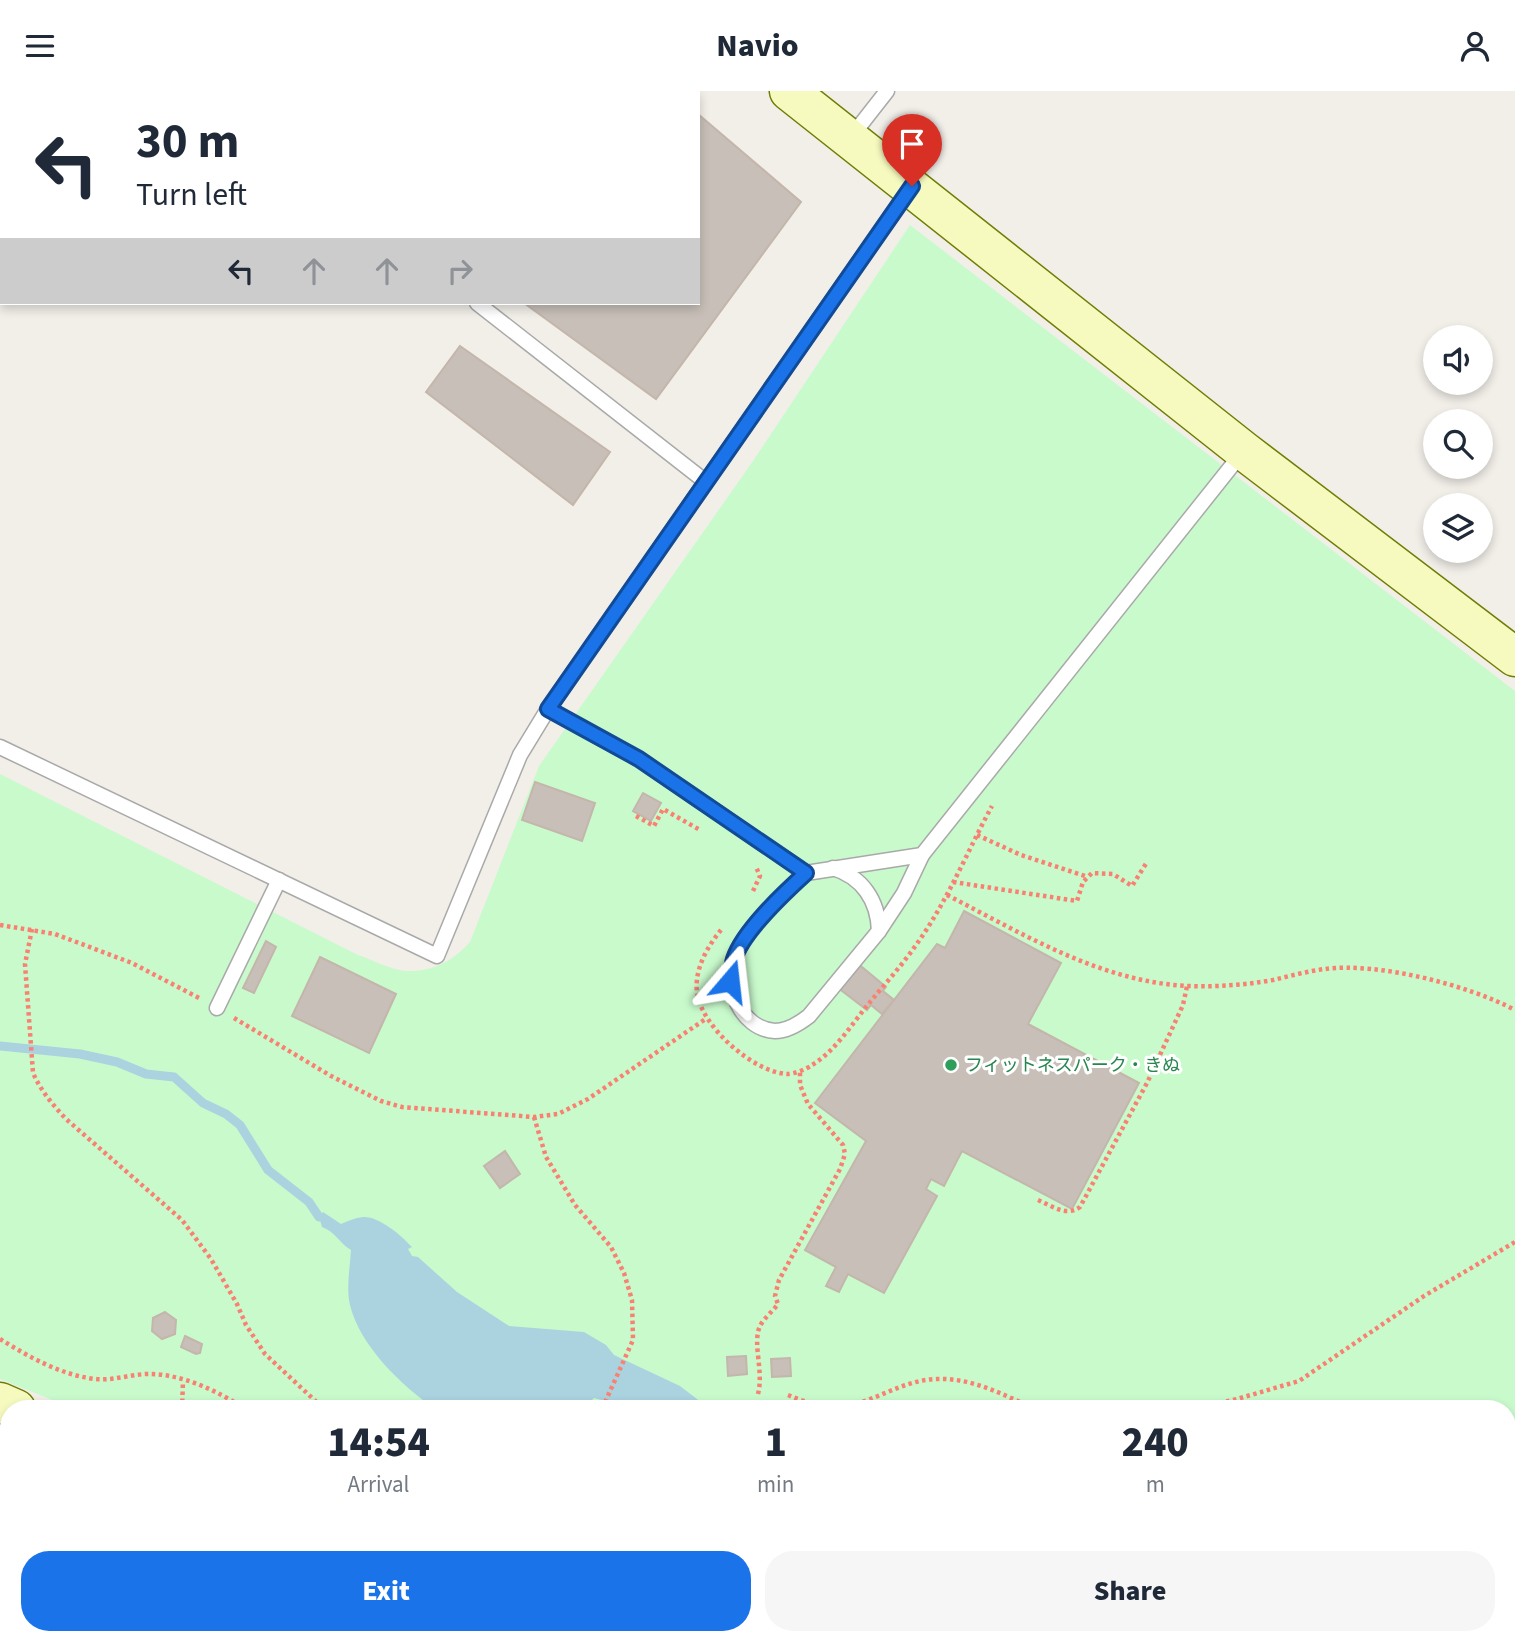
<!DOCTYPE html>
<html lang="en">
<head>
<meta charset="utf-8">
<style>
  :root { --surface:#fff; --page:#f6f6f7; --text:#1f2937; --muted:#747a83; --accent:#1a73e8 }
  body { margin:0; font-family:"Source Sans 3","Noto Sans JP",sans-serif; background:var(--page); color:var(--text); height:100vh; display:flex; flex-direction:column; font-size:26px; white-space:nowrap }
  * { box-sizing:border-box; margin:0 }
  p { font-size:23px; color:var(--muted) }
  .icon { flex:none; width:38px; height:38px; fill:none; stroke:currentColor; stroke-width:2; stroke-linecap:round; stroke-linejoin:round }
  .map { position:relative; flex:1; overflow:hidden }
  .drawer { position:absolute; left:0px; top:1309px; width:1516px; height:245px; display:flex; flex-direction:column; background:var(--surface); border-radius:28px 28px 0 0; box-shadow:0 4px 10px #0003 }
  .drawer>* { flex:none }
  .guide { position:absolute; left:0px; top:0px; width:700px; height:214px; box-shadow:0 4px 10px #0003; background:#fff; color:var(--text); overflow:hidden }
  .buttons { position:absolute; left:1423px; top:234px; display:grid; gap:14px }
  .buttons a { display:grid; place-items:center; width:70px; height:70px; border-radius:50%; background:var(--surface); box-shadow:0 4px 10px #0003; font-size:35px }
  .pin { position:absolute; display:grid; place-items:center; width:60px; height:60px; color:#fff; margin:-72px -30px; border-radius:50% 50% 50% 0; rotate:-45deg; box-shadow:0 0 7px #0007 }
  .pin .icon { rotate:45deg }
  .me { position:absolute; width:77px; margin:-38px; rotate:17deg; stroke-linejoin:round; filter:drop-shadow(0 0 5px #0008) }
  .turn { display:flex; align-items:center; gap:24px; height:147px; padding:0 21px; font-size:32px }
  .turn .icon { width:91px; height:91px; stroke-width:2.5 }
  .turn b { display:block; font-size:49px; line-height:60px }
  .lanes { display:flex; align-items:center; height:66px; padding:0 21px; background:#0003; justify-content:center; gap:35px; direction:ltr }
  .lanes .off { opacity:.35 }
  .eta { display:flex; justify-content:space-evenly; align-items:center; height:119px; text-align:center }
  .eta b { font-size:42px; font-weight:800; line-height:49px }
  .action { display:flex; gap:14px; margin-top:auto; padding:14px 21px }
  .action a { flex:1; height:80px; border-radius:28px; background:var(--accent); color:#fff; font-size:28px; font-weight:800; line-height:80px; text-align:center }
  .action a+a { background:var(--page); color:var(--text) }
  header { display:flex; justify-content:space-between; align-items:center; height:91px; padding:0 21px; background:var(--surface); font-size:32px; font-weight:800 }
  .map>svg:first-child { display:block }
  .park { fill:#c8facc }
  .water { fill:#aad3df }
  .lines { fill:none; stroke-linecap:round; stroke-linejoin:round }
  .stream { stroke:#aad3df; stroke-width:9 }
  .building { fill:#c7bfb8; stroke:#c4b6ab; stroke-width:2 }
  .lane-casing { stroke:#a9a9a9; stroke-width:17 }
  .street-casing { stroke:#a9a9a9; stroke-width:31 }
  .secondary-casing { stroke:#707d05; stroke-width:41 }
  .path { stroke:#fa8072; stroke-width:4.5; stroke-dasharray:3.5 3.5; stroke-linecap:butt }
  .lane { stroke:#fff; stroke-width:14 }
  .street { stroke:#fff; stroke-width:28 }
  .secondary { stroke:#f7fabf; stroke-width:38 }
  .route-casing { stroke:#114b97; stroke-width:18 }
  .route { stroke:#1a73e8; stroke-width:12 }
  .leisure-dot { fill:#2e9e5b; stroke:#fff; stroke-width:2.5 }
  .labels { text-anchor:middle; stroke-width:6; stroke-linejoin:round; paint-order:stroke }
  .leisure-label { font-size:18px; fill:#27864d; stroke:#fff; text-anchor:start }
</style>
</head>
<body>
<header><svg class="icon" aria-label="menu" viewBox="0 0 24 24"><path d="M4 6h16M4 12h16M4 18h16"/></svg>Navio<svg class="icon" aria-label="person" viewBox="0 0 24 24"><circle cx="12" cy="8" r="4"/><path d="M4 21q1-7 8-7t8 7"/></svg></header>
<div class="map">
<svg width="1515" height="1554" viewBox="0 0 1515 1554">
  <rect width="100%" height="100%" fill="#f2efe9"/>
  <!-- park -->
  <path class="park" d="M910,134L1515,600V1554H637L602,1545H1507V1318H75L0,1288V683L358,864C373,869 391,879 406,880C433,881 453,870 470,851L539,675L753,370Z"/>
  <!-- water -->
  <g class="water">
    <path d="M323,1121L341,1133C348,1130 355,1127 363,1126C379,1125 402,1145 412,1156L408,1158L412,1165L418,1166L457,1201L509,1235L584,1241L606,1254L614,1264L680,1295L710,1318H621L616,1313L594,1307L583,1318H435C401,1294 360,1255 350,1214C346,1196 350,1177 351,1159C339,1152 336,1141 322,1136L319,1126Z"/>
    <path d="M1507,1436L1515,1439V1554H1102L1078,1545H1507Z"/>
  </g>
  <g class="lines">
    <!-- stream -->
    <path class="stream" d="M0,955L80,963L117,971L146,983L174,986L203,1012L226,1023L240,1034L268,1079L309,1111L319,1126"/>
  </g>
  <!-- building -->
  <g class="building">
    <path d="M364,0H592L591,2Z"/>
    <path d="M698,23L801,111L656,308L524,212H698Z"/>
    <path d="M460,255L610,361L573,414L426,301Z"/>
    <path d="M535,691L595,712L582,750L522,729Z"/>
    <path d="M643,702L661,712L651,730L633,720Z"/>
    <path d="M964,820L1061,872L1028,933L1139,992L1072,1118L962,1060L944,1095L931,1088L926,1098L937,1105L884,1202L848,1183L839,1201L826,1195L836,1176L805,1159L866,1050L815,1012L937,853L945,857Z"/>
    <path d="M266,850L276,856L254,902L243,897Z"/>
    <path d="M320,866L396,903L369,962L292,925Z"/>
    <path d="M856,871L886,896L883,900L894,909L882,923L871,914L867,919L837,896Z"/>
    <path d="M505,1060L520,1083L500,1097L484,1075Z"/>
    <path d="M165,1221L176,1229L175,1243L162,1248L152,1240L153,1227Z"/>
    <path d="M185,1245L202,1253L200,1262L196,1263L181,1256Z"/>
    <path d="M746,1265L747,1283L728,1285L727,1266Z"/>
    <path d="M790,1267L791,1285L772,1286L771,1268Z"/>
    <path d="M9,1507V1545L26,1546L7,1554H0V1511Z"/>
    <path d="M65,1545H116L117,1547L102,1554H63L61,1547Z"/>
  </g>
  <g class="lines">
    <defs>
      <g id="lane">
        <path d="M207,0L209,2"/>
        <path d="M851,46L887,0"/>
        <path d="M477,212L706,391"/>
        <path d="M548,618L639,668L806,782L922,764L1242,362"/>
        <path d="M0,656L437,865L520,664L548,618L909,99"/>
        <path d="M833,777C862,786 878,809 879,840"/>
        <path d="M806,782C781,805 750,832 735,865C723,893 740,938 775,940C788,940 800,932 809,925L879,840L904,802L922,764"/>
        <path d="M217,917L279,789"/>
      </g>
      <path id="street" d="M226,1545L234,1554"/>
      <g id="secondary">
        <path d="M789,0L1244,360L1515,566"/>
        <path d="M0,1311L16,1318"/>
        <path d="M511,1545L540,1554"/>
      </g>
    </defs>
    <!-- lane casing -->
    <use href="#lane" class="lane-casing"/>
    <!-- street casing -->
    <use href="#street" class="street-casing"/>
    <!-- secondary casing -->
    <use href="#secondary" class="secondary-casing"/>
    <!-- path -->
    <g class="path">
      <path d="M636,725L654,735L663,718L700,739"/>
      <path d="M977,744L1021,764L1088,786"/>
      <path d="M953,791L1077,810L1083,791L1092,782L1113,783L1132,795L1147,771"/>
      <path d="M753,800L760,785L756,776"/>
      <path d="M947,804C1023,843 1101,891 1188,895C1217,896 1245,894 1273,889C1290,885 1308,880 1325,878C1378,871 1468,894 1515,919"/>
      <path d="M0,834L55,843L132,872L199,907"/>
      <path d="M32,838L25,873L33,982C41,1000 53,1014 66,1028L182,1129L211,1168L237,1213L246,1234L265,1263L324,1318"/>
      <path d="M721,839C707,856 694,879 697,902C702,936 753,981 787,983C794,983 807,978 812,974C834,961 850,936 866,916C882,896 901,876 916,854C947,811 967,761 992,715"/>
      <path d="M234,927L331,985L381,1010L402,1016L534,1026L558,1023L588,1008L707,927"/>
      <path d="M534,1026L546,1066L575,1114L611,1156L624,1182L632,1209L633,1249L602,1318"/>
      <path d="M1038,1109C1052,1115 1066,1126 1080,1116L1147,992L1183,914L1187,895"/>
      <path d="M0,1248C29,1266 61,1284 95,1288C113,1290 131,1283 149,1283C182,1283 218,1300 245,1318"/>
      <path d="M758,1303C764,1280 752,1252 760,1235C764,1227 773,1220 778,1213L775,1205L779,1189L840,1078L845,1063L843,1054L808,1013L800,994V979"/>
      <path d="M788,1304C807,1312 830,1319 851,1314C881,1307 907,1288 938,1288C973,1287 1004,1304 1035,1318"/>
      <path d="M182,1318L183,1290"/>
      <path d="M1192,1318L1237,1308L1299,1290L1424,1205L1515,1151"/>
      <path d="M841,1545L853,1554"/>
    </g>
    <!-- lane -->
    <use href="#lane" class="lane"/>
    <!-- street -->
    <use href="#street" class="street"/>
    <!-- secondary -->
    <use href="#secondary" class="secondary"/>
  </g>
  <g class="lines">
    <defs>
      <path id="route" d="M730,890C731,883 732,875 734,868C743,840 784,802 806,782L639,668L548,618L912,95"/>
    </defs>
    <!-- route casing -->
    <use href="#route" class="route-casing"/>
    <!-- route -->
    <use href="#route" class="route"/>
  </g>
  <!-- markers -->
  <circle class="leisure-dot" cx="951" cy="974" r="7"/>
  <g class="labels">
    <!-- leisure labels -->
    <g class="leisure-label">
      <text x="965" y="980">フィットネスパーク・きぬ</text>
    </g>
  </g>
</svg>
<div class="buttons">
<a><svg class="icon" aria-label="sound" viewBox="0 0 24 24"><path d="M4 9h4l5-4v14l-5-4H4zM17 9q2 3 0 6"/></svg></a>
<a><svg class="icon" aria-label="search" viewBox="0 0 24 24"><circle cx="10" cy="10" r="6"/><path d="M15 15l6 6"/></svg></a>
<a><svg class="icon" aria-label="layers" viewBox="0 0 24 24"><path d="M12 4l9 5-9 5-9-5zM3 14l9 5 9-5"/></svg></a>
</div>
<div class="pin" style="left:912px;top:95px;background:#d93025"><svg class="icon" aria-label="arrive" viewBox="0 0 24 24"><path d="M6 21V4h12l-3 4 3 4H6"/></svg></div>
<svg class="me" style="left:730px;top:890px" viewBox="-20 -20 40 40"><path d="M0-17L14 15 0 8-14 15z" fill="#1a73e8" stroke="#fff" stroke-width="4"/></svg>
<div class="guide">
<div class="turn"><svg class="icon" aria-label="left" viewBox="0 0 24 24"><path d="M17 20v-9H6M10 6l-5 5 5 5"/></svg><div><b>30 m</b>Turn left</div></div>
<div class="lanes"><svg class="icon" aria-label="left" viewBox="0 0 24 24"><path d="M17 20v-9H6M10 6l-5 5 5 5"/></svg><svg class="icon off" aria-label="ahead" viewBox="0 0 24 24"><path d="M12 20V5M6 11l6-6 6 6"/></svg><svg class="icon off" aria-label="ahead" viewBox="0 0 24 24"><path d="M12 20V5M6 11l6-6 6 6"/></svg><svg class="icon off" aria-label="right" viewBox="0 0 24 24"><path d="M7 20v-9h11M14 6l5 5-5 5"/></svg></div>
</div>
<section class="drawer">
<div class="eta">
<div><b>14:54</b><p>Arrival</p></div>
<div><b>1</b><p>min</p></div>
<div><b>240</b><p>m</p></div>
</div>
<div class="action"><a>Exit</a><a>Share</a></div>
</section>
</div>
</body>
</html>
